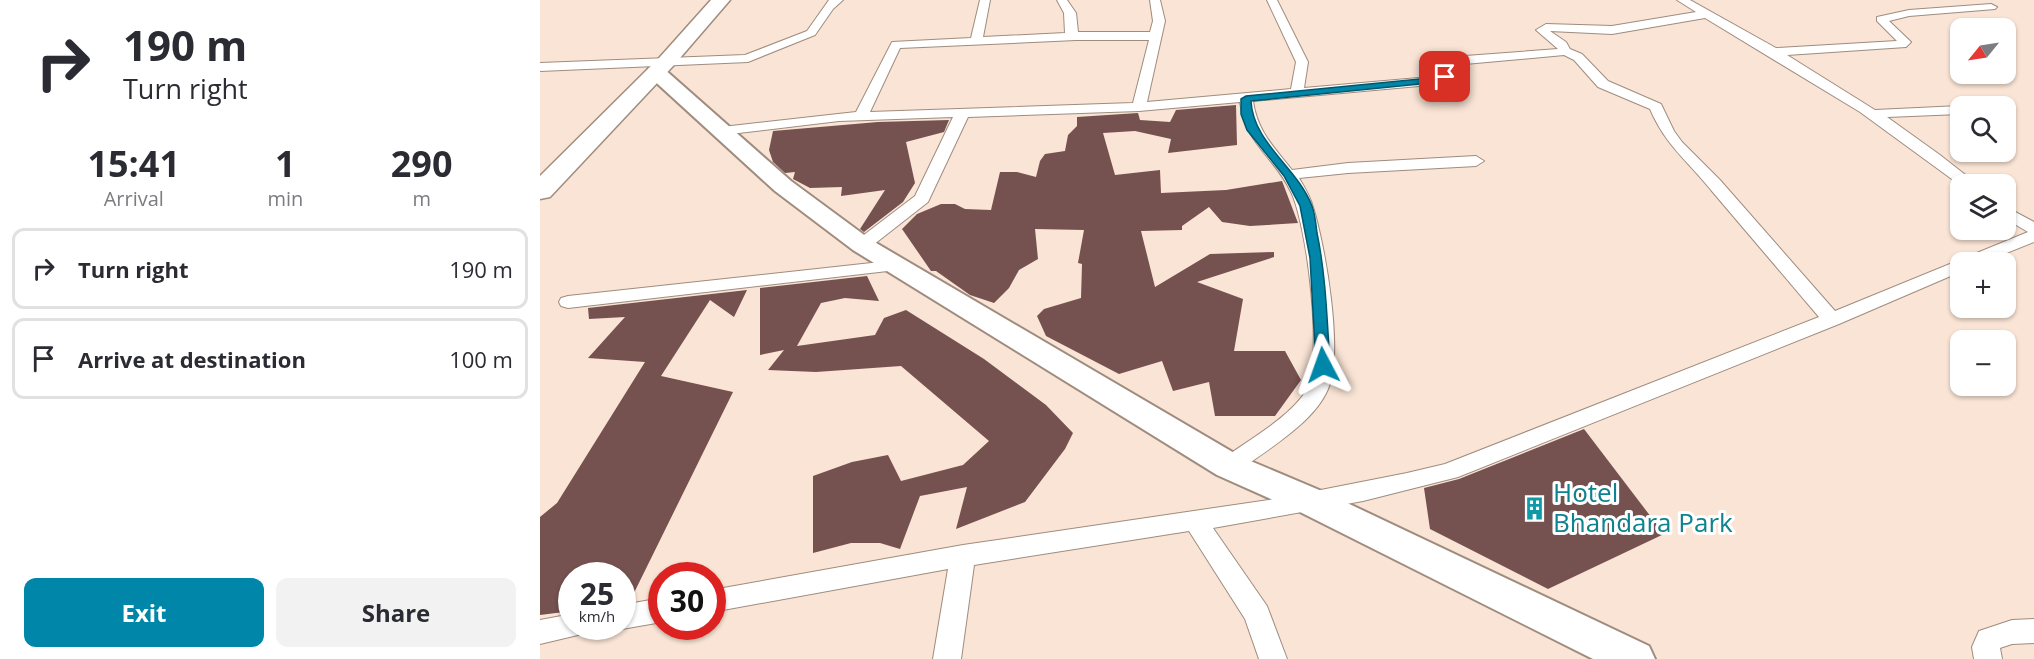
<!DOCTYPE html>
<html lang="en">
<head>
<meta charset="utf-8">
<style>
  :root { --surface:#fff; --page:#f2f2f3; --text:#2b2b33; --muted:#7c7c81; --line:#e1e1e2; --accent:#0086a8 }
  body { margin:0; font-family:"Open Sans",sans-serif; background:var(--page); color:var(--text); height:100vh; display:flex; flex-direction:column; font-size:22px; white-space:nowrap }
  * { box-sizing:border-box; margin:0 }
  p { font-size:20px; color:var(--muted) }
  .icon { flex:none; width:33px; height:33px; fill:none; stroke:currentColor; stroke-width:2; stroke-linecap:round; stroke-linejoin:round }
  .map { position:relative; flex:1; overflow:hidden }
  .drawer { display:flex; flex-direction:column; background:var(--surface); width:540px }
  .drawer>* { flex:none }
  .hud { background:#fff; color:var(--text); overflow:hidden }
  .needle { width:39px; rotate:240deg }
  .fabs { position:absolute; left:1410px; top:18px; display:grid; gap:12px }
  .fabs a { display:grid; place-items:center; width:66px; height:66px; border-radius:12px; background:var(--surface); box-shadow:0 2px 4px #0004; font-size:30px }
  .speed { position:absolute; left:18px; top:562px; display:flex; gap:12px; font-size:30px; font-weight:700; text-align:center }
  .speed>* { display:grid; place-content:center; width:78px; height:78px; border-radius:50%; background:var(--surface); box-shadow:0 2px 4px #0004; line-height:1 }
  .speed small { font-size:15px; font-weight:400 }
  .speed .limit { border:9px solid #d22; background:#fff; color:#111 }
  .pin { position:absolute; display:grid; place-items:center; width:51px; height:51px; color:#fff; margin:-26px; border-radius:12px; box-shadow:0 3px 9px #0006 }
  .me { position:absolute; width:66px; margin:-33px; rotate:356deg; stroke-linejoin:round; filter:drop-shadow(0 0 4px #0008) }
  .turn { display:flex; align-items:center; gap:21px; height:126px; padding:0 24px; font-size:27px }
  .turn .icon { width:78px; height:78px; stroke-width:2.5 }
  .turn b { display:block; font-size:42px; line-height:51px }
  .eta { display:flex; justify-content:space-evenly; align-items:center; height:102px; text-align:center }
  .eta b { font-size:36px; font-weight:700; line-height:42px }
  .action { display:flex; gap:12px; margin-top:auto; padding:12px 24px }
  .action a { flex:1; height:69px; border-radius:12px; background:var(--accent); color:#fff; font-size:24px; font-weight:700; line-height:69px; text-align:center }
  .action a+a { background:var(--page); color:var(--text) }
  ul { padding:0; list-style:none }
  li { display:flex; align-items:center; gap:18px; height:81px; margin:0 12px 9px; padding:0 12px; border:3px solid var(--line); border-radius:12px }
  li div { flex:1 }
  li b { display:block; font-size:22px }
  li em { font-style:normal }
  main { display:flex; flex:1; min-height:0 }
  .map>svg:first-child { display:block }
  .building { fill:#755150 }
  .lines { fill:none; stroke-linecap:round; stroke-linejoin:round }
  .street-casing { stroke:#9f8c7e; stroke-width:2 }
  .secondary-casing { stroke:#9f8c7e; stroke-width:4 }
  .highway-casing { stroke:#9f8c7e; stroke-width:3 }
  .street { fill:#fff; fill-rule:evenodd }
  .secondary { fill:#fff; fill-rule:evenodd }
  .highway { fill:#fff; fill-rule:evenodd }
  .route { fill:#0086a8; stroke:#00576d; stroke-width:1.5 }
  .labels { text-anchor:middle; stroke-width:6; stroke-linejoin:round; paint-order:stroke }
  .near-culture-label { font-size:26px; fill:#0d838f; stroke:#fff; text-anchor:start }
</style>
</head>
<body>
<main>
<section class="drawer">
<div class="hud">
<div class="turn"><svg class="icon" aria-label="right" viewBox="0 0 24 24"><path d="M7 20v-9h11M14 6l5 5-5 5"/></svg><div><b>190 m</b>Turn right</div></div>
</div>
<div class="eta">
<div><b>15:41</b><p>Arrival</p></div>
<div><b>1</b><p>min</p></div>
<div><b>290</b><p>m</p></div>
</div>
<ul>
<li><svg class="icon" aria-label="right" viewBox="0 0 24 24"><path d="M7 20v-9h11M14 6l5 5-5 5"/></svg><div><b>Turn right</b></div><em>190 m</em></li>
<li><svg class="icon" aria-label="arrive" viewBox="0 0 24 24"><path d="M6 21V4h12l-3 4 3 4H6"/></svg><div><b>Arrive at destination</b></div><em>100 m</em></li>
</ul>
<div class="action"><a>Exit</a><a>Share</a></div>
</section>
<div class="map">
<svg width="1494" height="659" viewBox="0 0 1494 659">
  <rect width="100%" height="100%" fill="#f9e4d5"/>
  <!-- building -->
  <g class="building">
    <path d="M696,105L697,145L628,153L631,139L595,131L563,133L575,175L620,170L621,193L686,190L742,181L758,223L710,226L682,222L669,207L642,226V230L601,231L615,287L670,254L734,252V257L657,282L703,299L694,351H745L761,380L735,416H675L669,382L633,391L622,361L579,374L506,336L497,316L504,309L541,298L542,264L538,263L544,230L495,229L498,259L479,270L469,288L454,303L430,295L396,271H391L362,229L377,214L401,204H415L425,209L451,210L460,172H477L496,177L500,161L505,154L525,151L528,135L537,126V117L598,113L600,120L630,122L636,110Z"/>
    <path d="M409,120L404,132L366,142L375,183L363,202L324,232L320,229L345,190L301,196L302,187L270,188L253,179L255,172L245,173L233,162L229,150L233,131L338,122Z"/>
    <path d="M327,276L339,301L305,298L281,303L257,346L335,335L344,318L366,310L444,359L506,405L533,433L525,449L485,502L416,529L427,487L380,496L360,549L340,543H311L273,553V476L312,462L348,455L361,481L423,465L449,441L361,366L276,372L228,370L244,350L220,355V288Z"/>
    <path d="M207,290L194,317L170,300L121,376L193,392L90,601L82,603V576H32V611L0,615V517L17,503L105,362L48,358L85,317L49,319L48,308Z"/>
    <path d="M1044,429L1124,534L1008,589L890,529L884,488L919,479Z"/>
  </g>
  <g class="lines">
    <defs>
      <g id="street">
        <path d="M289,0H303L293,9L275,35L208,62L0,71V63L205,55L267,31Z"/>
        <path d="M440,0H450L443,37L525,33L524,13L517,0H527L536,13L538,32H610L613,21L610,0H620L625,21L607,102L751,89L756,62L727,0H737L768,62L764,88L890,77L899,75L903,60L912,57L1018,49L996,30L1006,24L1072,26L1156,12L1137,0H1150L1236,48L1357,41L1337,21V17L1369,10L1451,4L1457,7L1455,9L1369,16L1349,21L1371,42L1366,47L1247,55L1335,110L1420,106H1423H1420V114L1347,117L1400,155L1437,184L1420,185L1320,112L1165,18L1072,34L1010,31L1026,42L1030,49L1042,54L1068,81L1121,104L1134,131L1142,142L1180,180L1295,311L1488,232L1466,219V207L1494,222V242L1444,262H1420V272L1299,324L918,477L823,501L673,528L727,606L747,659H719L705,619L649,531L434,565L421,659H393L408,569L172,612V590L423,545L735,499L867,473L905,464L1279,317C1243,275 1207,232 1171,190C1147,160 1126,146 1110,109L1058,87L1034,60L1024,55L914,65L910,80L890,85L713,101C717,131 734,147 752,170L808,163L936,156L944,161L936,166L808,173L759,178C765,188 770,196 773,207C785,245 804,353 788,389C774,423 725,451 697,472L689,475L681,472L677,466L681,460C707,441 749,418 766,391C784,361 767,224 751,192C735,157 705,144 700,102L599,111L428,117L388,202L328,249H316L313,245L316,241L375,196L413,117L299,121L182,135L175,131L182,127L316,112L352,42L431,38ZM536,40H609L593,103L330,112L360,48Z"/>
        <path d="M359,260L365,261L368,265L365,269L28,308L21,306L19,302L21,298L28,296Z"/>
        <path d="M122,598V622L82,629L77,627H82V605Z"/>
        <path d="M32,614V627H45L42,634L0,644V620Z"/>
        <path d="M1494,619V643L1472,644L1460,648L1462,659H1434L1432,647L1439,631L1472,620Z"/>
      </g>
      <path id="secondary" d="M116,66L123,68L251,181L331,240L701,457L784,492L1109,646L1115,659H1053L760,512L677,475L313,250L235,191L109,76L107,72L109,68Z"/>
      <path id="highway" d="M171,0H190L134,65L10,197L0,199V176L120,57Z"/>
    </defs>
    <!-- street casing -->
    <use href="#street" class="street-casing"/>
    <!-- secondary casing -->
    <use href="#secondary" class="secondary-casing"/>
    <!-- highway casing -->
    <use href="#highway" class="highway-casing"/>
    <!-- street -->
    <use href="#street" class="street"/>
    <!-- secondary -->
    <use href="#secondary" class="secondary"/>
    <!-- highway -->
    <use href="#highway" class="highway"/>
  </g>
  <!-- route -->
  <path class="route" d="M905,74L908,75V79L890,83L711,101C713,143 757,167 772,206C775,214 776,224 777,233C786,276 787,321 790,365L788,368H778L776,365L770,258L760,206L744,176L707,130L701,114V99L706,96L890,78Z"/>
  <!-- icons -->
  <defs>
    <symbol id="building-bare" viewBox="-9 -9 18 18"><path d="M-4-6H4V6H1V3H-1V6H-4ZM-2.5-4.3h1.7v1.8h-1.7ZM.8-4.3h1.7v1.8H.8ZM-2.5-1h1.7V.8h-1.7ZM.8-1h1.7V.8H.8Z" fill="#0f9aa8" stroke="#fff" stroke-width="2.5" paint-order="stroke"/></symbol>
  </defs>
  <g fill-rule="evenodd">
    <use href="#building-bare" x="978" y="492" width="33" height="33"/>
  </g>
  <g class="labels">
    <!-- near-culture labels -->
    <g class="near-culture-label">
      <text x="1013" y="502">Hotel<tspan x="1013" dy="30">Bhandara Park</tspan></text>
    </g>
  </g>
</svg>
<div class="fabs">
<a><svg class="needle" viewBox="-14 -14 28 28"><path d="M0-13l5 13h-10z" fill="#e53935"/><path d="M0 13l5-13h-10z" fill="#7c7c81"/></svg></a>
<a><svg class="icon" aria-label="search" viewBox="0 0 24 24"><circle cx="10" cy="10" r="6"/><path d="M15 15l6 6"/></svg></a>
<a><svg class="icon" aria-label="layers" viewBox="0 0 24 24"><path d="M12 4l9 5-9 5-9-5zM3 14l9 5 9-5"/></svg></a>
<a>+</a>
<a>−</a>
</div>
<div class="speed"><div>25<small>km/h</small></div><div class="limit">30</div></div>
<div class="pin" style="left:905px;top:77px;background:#d93025"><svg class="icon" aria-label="arrive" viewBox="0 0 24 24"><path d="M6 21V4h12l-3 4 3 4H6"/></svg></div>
<svg class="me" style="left:783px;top:365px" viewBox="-20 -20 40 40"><path d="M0-17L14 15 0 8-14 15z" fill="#0086a8" stroke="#fff" stroke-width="4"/></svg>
</div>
</main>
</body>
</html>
